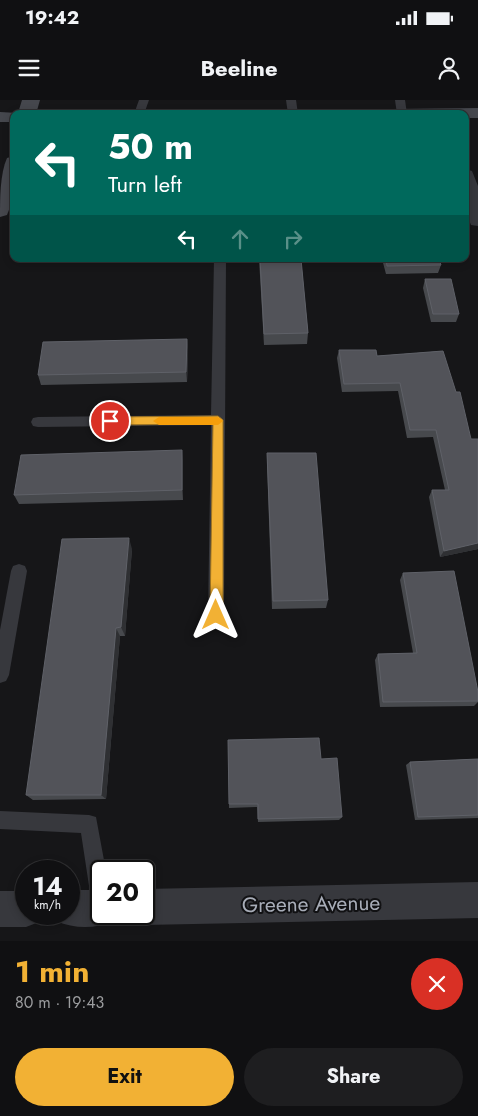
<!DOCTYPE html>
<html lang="en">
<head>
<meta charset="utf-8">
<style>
  :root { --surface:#101012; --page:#1e1e20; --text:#f1f3f6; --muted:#9c9d9f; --line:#303032; --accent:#f2b134 }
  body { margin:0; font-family:Jost,sans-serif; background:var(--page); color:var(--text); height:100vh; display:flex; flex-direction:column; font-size:19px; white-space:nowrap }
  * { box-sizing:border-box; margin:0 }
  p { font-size:16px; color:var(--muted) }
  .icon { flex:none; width:28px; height:28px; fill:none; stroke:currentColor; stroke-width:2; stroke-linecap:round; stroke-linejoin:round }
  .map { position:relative; height:841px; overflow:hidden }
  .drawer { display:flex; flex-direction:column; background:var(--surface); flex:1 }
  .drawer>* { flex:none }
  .hud { position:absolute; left:10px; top:10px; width:459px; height:152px; border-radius:10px; box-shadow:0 2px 8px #0003,0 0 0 1px var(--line); background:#00695c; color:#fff; overflow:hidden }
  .speed { position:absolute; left:15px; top:760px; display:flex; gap:10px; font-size:25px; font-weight:700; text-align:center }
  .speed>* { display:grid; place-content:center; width:65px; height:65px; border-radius:50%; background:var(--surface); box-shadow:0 2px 8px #0003,0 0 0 1px var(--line); line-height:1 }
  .speed small { font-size:12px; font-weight:400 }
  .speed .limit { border:2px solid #111; border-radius:8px; background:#fff; color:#111 }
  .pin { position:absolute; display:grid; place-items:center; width:42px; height:42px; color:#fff; margin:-21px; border:2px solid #fff; border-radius:50%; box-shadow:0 1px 5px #0007 }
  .me { position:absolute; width:55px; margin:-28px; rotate:0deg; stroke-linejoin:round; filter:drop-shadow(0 0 4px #0008) }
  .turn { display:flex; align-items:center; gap:18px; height:105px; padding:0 15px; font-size:22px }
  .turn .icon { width:65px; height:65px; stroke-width:2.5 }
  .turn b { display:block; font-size:35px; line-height:42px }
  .lanes { display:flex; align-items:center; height:48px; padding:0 15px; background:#0003; justify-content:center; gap:25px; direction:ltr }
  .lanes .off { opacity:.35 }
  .round { display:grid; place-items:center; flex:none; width:52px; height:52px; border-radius:26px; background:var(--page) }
  .head { display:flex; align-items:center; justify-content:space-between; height:85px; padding:0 15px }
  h1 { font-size:30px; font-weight:700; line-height:38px; color:var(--accent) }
  .cta { display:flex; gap:10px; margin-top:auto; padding:10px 15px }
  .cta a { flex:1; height:58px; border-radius:30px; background:var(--accent); color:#111; font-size:20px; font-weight:700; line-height:58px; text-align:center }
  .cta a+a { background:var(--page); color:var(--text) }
  .status { display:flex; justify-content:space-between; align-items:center; height:35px; padding:0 25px; background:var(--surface); direction:ltr }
  .status svg { height:14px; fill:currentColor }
  header { display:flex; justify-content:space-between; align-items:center; height:65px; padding:0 15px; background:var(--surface); font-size:22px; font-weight:700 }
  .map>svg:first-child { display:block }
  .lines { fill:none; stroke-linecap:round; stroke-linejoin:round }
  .lane { fill:#37383d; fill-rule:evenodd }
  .street { fill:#37383d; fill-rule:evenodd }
  .secondary { fill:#45474d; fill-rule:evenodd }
  .wall { fill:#47494d }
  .shaded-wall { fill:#2f3033 }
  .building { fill:#525359; stroke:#5f6168 }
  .route { fill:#f2b134; stroke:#9d7322 }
  .slow { fill:#f59e0b }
  .labels { text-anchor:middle; stroke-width:4; stroke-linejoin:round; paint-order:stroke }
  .near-street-label { font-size:21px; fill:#a8adb8; stroke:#111113 }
</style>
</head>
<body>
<div class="status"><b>19:42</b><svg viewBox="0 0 49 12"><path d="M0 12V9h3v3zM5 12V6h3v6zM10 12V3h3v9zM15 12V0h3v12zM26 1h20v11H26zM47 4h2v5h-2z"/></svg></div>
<header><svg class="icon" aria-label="menu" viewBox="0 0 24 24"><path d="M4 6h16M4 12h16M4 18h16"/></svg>Beeline<svg class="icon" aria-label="person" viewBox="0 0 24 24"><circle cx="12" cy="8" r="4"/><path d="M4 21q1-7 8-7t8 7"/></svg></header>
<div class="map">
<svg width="478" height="841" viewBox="0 0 478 841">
  <rect width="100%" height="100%" fill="#161618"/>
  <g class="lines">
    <!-- lane -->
    <g class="lane">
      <path d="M139,0H149L144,14H134Z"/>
      <path d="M286,0H296L298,14H288Z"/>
      <path d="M395,0H405L407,14H397Z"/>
      <path d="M214,159H226L224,515L222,520L216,523L210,520L208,515L211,325L38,327L33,326L31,322L33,318L38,317L211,315Z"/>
      <path d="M19,464L25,466L27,471L9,575L6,581L0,583V530L11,471L13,466Z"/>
      <path d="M0,711L89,715L96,717L106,771H101V809L94,806L91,799L81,733L0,729Z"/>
    </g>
    <!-- street -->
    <g class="street">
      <path d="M465,69L472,71L478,86V126L471,125L465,110Z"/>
      <path d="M478,782V818L144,825L131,820L128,814H144V789Z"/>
      <path d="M69,790H101V814H117L114,821C95,829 75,829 56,821L53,814H69Z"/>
      <path d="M0,791H26V814H42L39,822L26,827H0Z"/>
    </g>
    <!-- secondary -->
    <g class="secondary">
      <path d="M22,0H40L36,14H14V22H0V12L18,13Z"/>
      <path d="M478,8V18H465V14H383L386,10L392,9Z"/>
      <path d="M14,56V97L7,115L0,117C0,98 0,74 7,58Z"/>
    </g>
  </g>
  <!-- wall -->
  <g class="wall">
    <path d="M259,159H301L308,233L307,244L264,245Z"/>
    <path d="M382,159H439L441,165L438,173L386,174Z"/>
    <path d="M425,179L459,214L456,222H431L423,188Z"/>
    <path d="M187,239L188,250L187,282L41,285L38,275Z"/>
    <path d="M339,250L377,256L443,251L478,449L440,457L429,397L432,390H445L433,337L407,338L398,291L342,292L337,258Z"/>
    <path d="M267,353L328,500L326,508L272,509L267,363Z"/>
    <path d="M183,360V400L19,404L14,395Z"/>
    <path d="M132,449L125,536H120L106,699L33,700L26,695Z"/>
    <path d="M403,473L478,592V602L474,606L380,607L375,560L378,554L413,553L400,480Z"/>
    <path d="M228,640L321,659L342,717L339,720L258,722L257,707L229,708Z"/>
    <path d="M478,659V718L415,720L406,665L410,662Z"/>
  </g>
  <!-- shaded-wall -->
  <g class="shaded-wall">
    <path d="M187,239L188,250L187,282L186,272Z"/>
    <path d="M182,350L183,360V400L182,390Z"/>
    <path d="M129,438L132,449L125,536L121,527Z"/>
    <path d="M478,443V449L440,457L444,451Z"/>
    <path d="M116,528L120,536L106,699L101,695Z"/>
  </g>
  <!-- building -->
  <g class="building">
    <path d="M260,159H301L308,233L264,234Z"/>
    <path d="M386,159H439L441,165L387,166Z"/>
    <path d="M425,179H451L459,214H433Z"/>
    <path d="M187,239L186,272L38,275L43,242Z"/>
    <path d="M339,250H376L377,256L443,251L456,292H460L471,339H478V443L444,451L432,390H449L436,330H410L400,283L344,284Z"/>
    <path d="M182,350V390L14,395L21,355Z"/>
    <path d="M267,353H316L328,500L273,501Z"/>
    <path d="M129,438L121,527L116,528L101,695H26L62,439Z"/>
    <path d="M454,471L478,592V601L383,602L378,554L417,553L403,473Z"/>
    <path d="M319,638L321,659L337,658L342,717L258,719V704H229L228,640Z"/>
    <path d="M478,659V715L418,717L410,662Z"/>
  </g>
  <!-- route -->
  <path class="route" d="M218,316L223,320V515L221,519L216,520L212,519L210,515L213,324L110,325L105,321L110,317Z"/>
  <!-- slow -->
  <path class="slow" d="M159,317H218L223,321L218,325H159L153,321Z"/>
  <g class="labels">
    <!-- near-street labels -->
    <g class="near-street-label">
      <text transform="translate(311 804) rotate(-1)" y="7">Greene Avenue</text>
    </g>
  </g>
</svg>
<div class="speed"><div>14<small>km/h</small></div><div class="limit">20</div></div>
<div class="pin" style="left:110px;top:321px;background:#d93025"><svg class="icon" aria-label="arrive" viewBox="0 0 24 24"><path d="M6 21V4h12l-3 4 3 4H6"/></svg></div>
<svg class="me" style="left:216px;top:515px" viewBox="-20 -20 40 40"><path d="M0-17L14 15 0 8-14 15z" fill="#f2b134" stroke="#fff" stroke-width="4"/></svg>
<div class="hud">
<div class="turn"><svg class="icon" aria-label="left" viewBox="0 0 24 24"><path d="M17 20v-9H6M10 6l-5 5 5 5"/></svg><div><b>50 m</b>Turn left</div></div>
<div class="lanes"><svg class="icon" aria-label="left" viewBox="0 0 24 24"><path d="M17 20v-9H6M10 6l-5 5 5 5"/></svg><svg class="icon off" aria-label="ahead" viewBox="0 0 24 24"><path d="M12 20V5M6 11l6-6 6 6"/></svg><svg class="icon off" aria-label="right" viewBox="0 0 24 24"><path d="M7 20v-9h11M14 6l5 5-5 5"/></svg></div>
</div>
</div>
<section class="drawer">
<div class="head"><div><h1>1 min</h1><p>80 m · 19:43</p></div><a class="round" style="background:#d93025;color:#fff"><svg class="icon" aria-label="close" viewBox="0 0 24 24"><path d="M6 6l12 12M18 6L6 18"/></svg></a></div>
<div class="cta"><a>Exit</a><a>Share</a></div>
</section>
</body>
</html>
